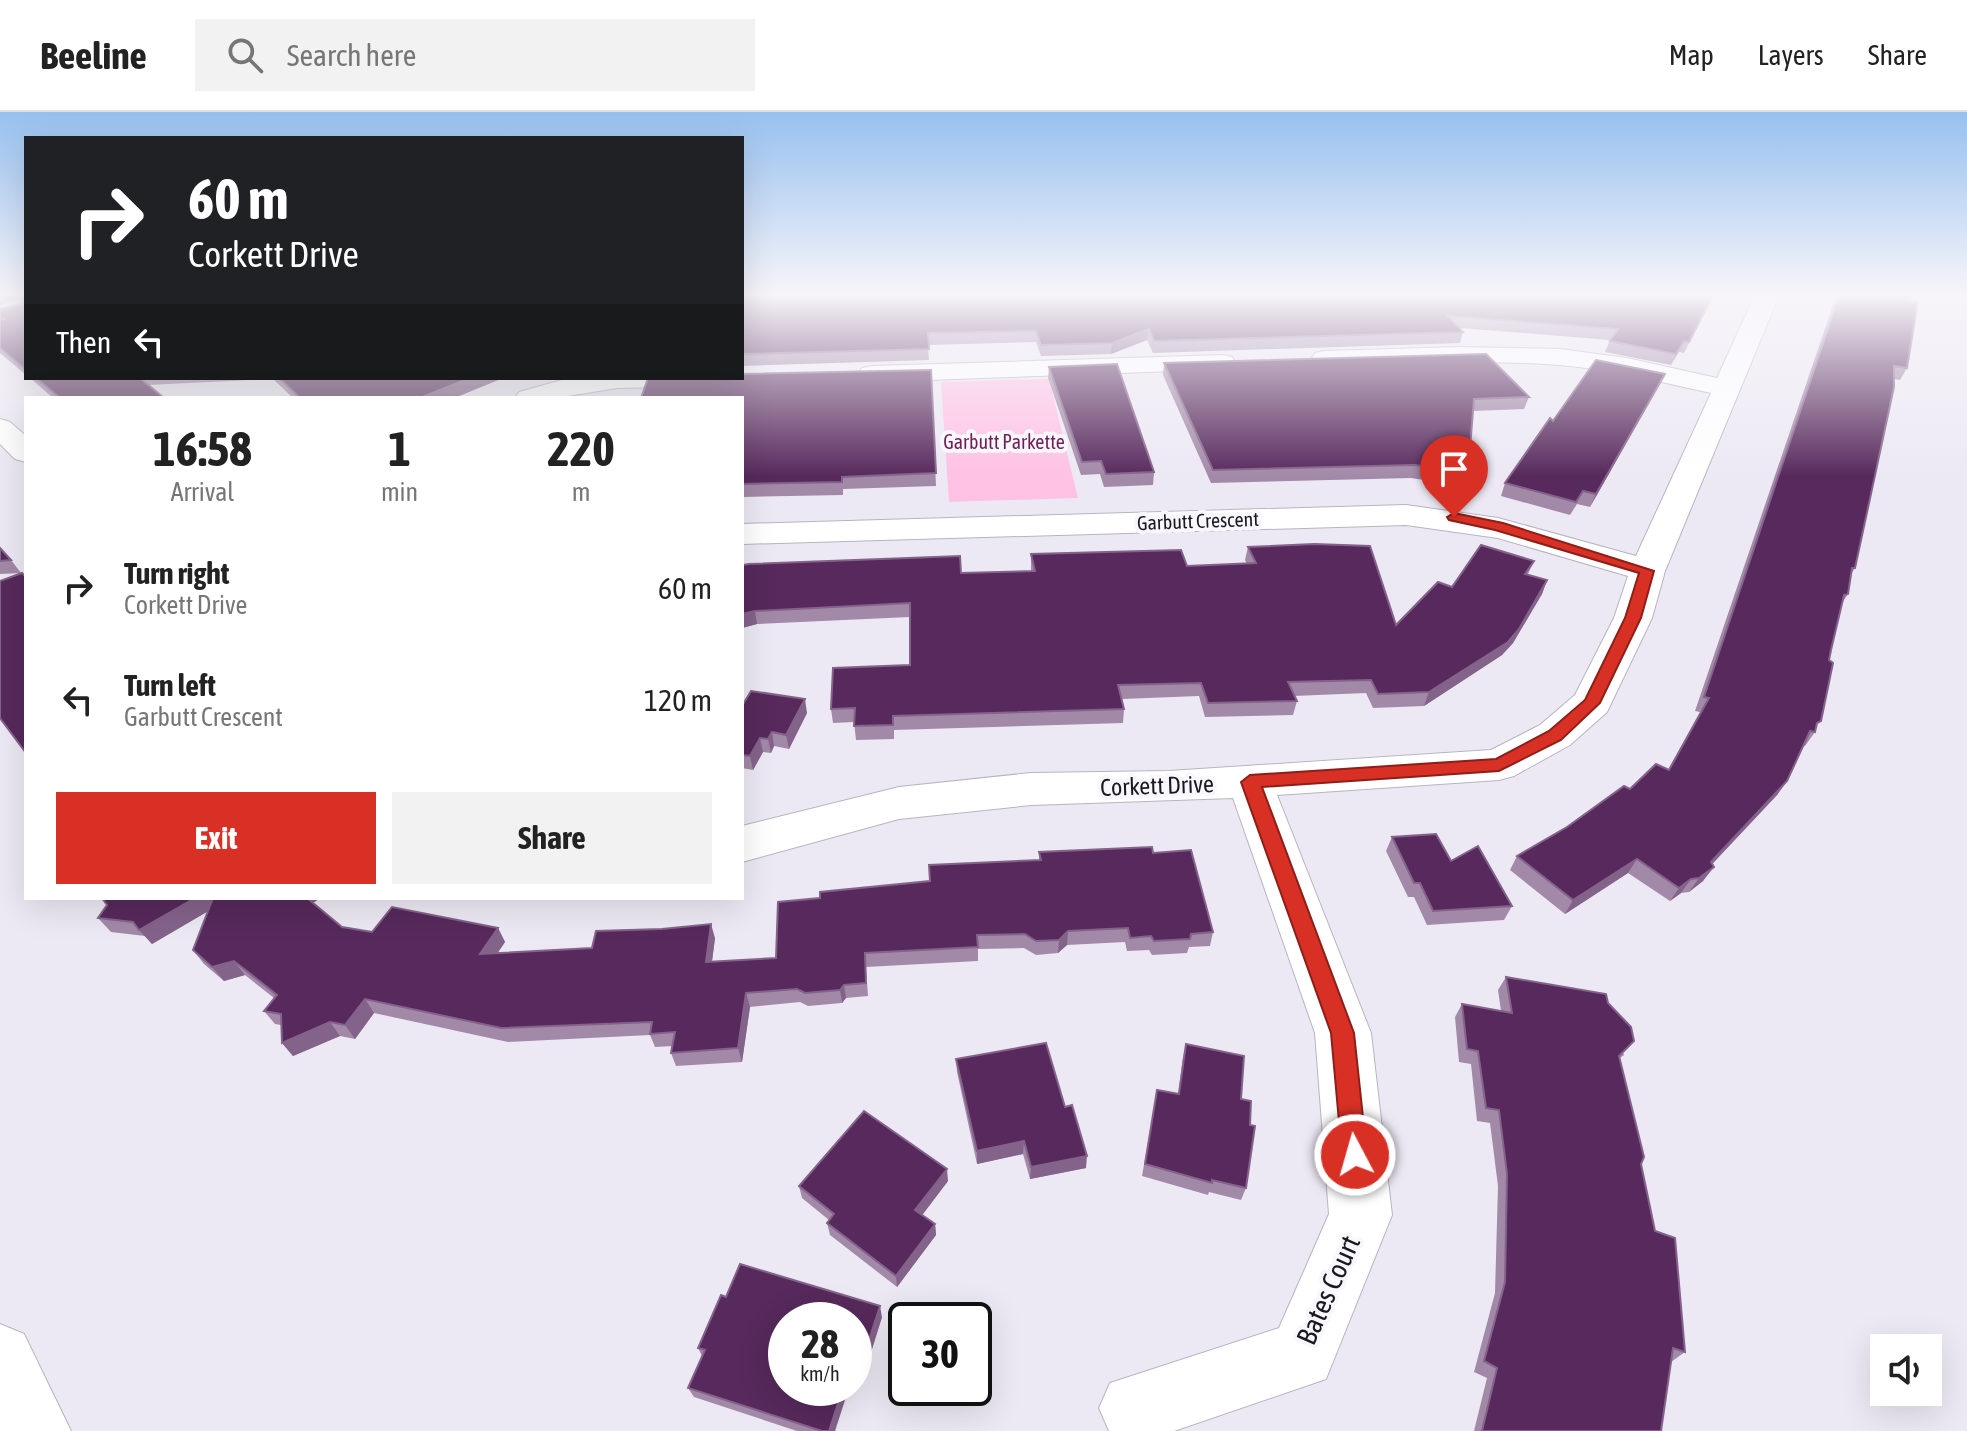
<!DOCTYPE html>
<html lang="en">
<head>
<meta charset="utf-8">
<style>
  :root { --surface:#fff; --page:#f2f2f2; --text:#222; --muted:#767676; --line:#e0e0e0; --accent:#d93025 }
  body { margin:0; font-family:"Asap Condensed",sans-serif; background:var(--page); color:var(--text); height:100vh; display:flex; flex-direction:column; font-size:30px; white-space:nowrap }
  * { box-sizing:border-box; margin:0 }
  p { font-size:26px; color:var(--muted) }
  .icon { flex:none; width:44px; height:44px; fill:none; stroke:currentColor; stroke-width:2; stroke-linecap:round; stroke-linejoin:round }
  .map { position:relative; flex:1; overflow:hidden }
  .sheet { position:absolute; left:24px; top:284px; width:720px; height:504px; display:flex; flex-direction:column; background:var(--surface); border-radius:0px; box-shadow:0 8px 32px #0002 }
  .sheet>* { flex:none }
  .guide { position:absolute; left:24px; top:24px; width:720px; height:244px; border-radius:0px; box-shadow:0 8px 32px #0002; background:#202124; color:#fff; overflow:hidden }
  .controls { position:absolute; left:1870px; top:1222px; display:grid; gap:16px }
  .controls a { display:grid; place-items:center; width:72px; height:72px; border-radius:0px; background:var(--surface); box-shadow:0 8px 32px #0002; font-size:40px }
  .speed { position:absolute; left:768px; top:1190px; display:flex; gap:16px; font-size:40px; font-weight:700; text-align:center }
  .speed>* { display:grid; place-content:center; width:104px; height:104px; border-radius:50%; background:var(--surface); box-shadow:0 8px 32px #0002; line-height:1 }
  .speed small { font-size:20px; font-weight:400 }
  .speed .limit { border:4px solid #111; border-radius:12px; background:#fff; color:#111 }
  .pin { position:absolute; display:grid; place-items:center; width:68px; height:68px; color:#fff; margin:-82px -34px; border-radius:50% 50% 50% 0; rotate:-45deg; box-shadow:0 0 8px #0007 }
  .pin .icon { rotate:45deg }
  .me { position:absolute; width:88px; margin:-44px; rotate:354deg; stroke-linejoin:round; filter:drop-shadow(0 0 6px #0008) }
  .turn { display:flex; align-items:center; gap:28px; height:168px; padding:0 32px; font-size:36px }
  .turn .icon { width:104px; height:104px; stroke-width:2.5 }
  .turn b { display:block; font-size:56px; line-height:68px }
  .then { display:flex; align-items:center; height:76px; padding:0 32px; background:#0003; gap:16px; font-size:30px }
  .eta { display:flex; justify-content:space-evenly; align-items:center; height:136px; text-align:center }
  .eta b { font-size:48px; font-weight:700; line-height:56px }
  .cta { display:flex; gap:16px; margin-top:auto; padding:16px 32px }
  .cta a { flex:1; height:92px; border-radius:0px; background:var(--accent); color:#fff; font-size:32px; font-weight:700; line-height:92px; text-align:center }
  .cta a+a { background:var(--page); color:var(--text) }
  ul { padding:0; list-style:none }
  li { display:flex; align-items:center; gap:24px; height:112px; padding:0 32px }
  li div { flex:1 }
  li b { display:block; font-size:30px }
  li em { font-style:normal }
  header { display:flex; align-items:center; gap:48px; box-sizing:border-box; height:112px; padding:0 40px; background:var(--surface); border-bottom:2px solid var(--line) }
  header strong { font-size:38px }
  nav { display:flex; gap:44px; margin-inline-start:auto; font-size:28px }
  .search { width:560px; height:72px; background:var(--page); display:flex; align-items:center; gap:20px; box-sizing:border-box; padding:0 28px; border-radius:0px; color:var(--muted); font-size:30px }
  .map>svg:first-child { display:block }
  .green { fill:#ffc1e4 }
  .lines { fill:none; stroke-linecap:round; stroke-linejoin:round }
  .minor-casing { stroke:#b8b4bf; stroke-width:2 }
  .major-casing { stroke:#b8b4bf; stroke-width:2 }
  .minor { fill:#fff; fill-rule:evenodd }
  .major { fill:#fff; fill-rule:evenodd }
  .wall { fill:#a289a8 }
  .shaded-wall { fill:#84638a }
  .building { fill:#57295c; stroke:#84638a; stroke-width:2 }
  .route { fill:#d93025; stroke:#8d1f18; stroke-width:2 }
  .labels { text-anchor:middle; stroke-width:8; stroke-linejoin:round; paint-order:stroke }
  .far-park-label { font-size:20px; fill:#701f55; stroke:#f9f7fe }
  .far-street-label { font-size:20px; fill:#1b191d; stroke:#f9f7fe }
  .street-label { font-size:24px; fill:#1b191d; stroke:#f9f7fe }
  .near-street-label { font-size:28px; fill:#1b191d; stroke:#f9f7fe }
</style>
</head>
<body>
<header>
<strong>Beeline</strong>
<div class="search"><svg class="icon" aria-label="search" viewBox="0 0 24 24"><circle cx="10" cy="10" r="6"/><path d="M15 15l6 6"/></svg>Search here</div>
<nav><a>Map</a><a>Layers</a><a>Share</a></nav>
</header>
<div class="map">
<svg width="1967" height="1319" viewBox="0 0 1967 1319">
  <rect width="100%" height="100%" fill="#ede9f4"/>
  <!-- green -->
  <path class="green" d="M1049,267L1078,386L949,390L941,270Z"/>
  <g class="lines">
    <defs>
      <g id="minor">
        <path d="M1756,181H1780L1665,459L1652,506L1607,600L1570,633L1514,664L1499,668L1277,683L1371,921L1392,1103L1326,1267L1174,1319H1109L1099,1296L1110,1271L1279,1216L1329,1102L1315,921L1233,686L1031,693L899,707L742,750V714L899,675L1031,661L1169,659L1491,638L1540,613L1575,583L1614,506L1628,464L1498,426L1406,413L742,432V412L1406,393L1498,406L1636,444L1711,281C1660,270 1610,257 1559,253C1481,247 1402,252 1324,255L1315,253L1311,247L1315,241L1324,239L1459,235L1560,237L1627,246L1717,266Z"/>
        <path d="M1223,243L1232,245L1236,251L1232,257L872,270L862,268L858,262L862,256L872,254Z"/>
        <path d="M569,266H721L717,272L707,274L617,276L556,286H515L519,280Z"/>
        <path d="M0,307L10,310L26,324V350L15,347L0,332Z"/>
      </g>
      <path id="major" d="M0,1212L24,1222L71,1319H0Z"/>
    </defs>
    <!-- minor casing -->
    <use href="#minor" class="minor-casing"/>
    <!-- major casing -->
    <use href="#major" class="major-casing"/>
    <!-- minor -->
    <use href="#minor" class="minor"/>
    <!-- major -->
    <use href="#major" class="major"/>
  </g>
  <!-- wall -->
  <g class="wall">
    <path d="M26,181V263L0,241V197L22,192Z"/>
    <path d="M742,181H1715L1684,241L1679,240L1671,253L1605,240L1610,228L1460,216L1463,220L1460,231L1153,241L1147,228L1111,242L1041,244L1036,230L928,233L929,248L742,254Z"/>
    <path d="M1837,181H1911L1909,188L1907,256L1900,268L1894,267L1855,456L1851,462L1848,482L1842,491L1831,538L1815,620L1805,634H1803L1787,669L1777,683L1712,752L1703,769L1689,780L1681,781L1670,789L1628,761L1565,802L1510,758L1517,744L1630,677L1668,658L1700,600L1695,599Z"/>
    <path d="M1164,251L1529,285L1524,297L1473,299L1468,360L1464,373L1438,366L1437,370L1411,366L1211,371L1163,263Z"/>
    <path d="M1049,255L1154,360L1153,373L1104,375L1100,362L1081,363L1048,266Z"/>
    <path d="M931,258L936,374L843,377V383L742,385V286Z"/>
    <path d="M30,266H503L454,286H293L273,267L148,273L164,286H53Z"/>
    <path d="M1659,273L1590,395L1577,392L1570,403L1501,384L1505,371L1553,309Z"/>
    <path d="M1248,435L1396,513L1452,475L1534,449L1528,462L1547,468L1542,482L1513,531L1502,543L1424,594L1373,596L1366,581L1294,584L1297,589L1293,603L1205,605L1199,584L1122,587L1124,597L1123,611L894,618V627L856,628L854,610L833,611L831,597L910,553V505L757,512L742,516V453L961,461L1031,459V442L1187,454L1247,452L1245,448Z"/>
    <path d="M0,436L11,448L21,461L0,462Z"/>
    <path d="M742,594L807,601L789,637L774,634L771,641L763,640L753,658L742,656Z"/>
    <path d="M1392,725L1451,749L1512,794L1504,808L1427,813L1414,785H1408L1386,739Z"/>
    <path d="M1039,740L1153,741L1213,820L1210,834L1189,835L1187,841L1152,843L1149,838L1127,839L1125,830L1067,833L1058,841L1036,843L1024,836L978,837V849L866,855L868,884L846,886L842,891L808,894L800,890L750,895L742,950L676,954L671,941L673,934L655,935L650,923L508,930L374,901L355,927L340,924L293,944L282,931L281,913L275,912L264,899L274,886L245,863L224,869L204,852L193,838L208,799L152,832L145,824L111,820L98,806L107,793L102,786H320L313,791L342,815L372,820L498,816L505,830L497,842L592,836L715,826L712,850L776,846L820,786L930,769L1039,748Z"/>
    <path d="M1506,865L1608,891L1624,943L1620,946L1641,1052L1655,1119L1685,1240L1671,1250L1661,1319H1474L1487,1266L1474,1260L1495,1181L1498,1074L1490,1011L1477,1009L1471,952L1459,950L1455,905L1462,892L1501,899L1498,878Z"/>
    <path d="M1186,932L1241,987L1246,1076L1241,1088L1209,1080L1208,1083L1142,1064L1157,978L1178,982L1183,945Z"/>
    <path d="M956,947L1065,995L1086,1056L1030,1067L1023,1042L977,1052L957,960Z"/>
    <path d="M948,1069L922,1103L935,1112L936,1123L897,1175L830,1123L827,1111L829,1108L802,1086L799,1074Z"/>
    <path d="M726,1185L882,1205L862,1269L854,1268V1208L835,1319H797L694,1285L688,1276L702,1244L698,1236Z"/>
  </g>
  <!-- shaded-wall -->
  <g class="shaded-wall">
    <path d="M0,181H25L26,185L0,193Z"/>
    <path d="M1149,217L1147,228L1111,242L1112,231Z"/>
    <path d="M1665,262L1659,273L1590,395L1596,382Z"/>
    <path d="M470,266H503L454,286H420Z"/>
    <path d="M1547,468L1542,482L1513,531L1502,543L1424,594L1429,580Z"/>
    <path d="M755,499L757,512L742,516V502Z"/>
    <path d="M805,587L807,601L789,637L786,623Z"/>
    <path d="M772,620L774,634L771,641L768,627Z"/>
    <path d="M760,626L763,640L753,658L750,644Z"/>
    <path d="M1787,669L1777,683L1701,764L1711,750Z"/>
    <path d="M1637,747L1628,761L1565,802L1573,788Z"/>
    <path d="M1714,755L1703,769L1689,780L1699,766Z"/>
    <path d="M1691,767L1681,781L1670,789L1679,776Z"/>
    <path d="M195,786L229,787L152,832L139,818Z"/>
    <path d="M304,786H320L309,794Z"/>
    <path d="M711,812L715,826L710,864L706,850Z"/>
    <path d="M498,816L505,830L487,856L480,842Z"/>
    <path d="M1068,819L1067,833L1058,841L1059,828Z"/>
    <path d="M234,849L245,863L224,869L212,855Z"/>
    <path d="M844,873L846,886L842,891L840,878Z"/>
    <path d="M746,881L750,895L742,950L738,936Z"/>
    <path d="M365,887L374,901L355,927L345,913Z"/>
    <path d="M330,910L340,924L293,944L282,931Z"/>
    <path d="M1024,1029L1023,1042L977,1052V1039Z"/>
    <path d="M1087,1044L1086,1056L1030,1067L1031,1055Z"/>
    <path d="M947,1057L948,1069L917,1110L915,1098Z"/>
    <path d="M935,1112L936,1123L897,1175L896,1164Z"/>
    <path d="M880,1194L882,1205L862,1269L859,1259Z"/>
    <path d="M843,1276H849L835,1319H829Z"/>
  </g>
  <!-- building -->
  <g class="building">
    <path d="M21,181H26V258L0,236V208L4,207L0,205V197L22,192Z"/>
    <path d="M742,181H1714L1689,230L1684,229L1676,242L1610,229L1618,217L1448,204L1463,220L1154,229L1149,217L1112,231L1041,233L1036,219L928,221L929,237L742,242Z"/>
    <path d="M1840,181H1911L1909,188L1918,189L1907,256L1894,254V275L1855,456H1852L1848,482L1844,483L1831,538L1829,548L1833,551L1821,609L1817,611L1815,620L1810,619L1787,669L1711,750L1714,755L1699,766L1691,767L1679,776L1637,747L1573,788L1517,744L1567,715L1624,674L1630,677L1656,652L1669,658L1709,586L1704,585Z"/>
    <path d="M1486,242L1529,285L1474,287L1468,360L1441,353V357L1415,353L1213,358L1164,251Z"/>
    <path d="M1596,248L1665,262L1596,382L1583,379L1576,390L1505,371L1550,306L1553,309Z"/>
    <path d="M1117,252L1154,360L1106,362L1101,349L1082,350L1049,255Z"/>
    <path d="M931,258L936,361L842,365V370L742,372V286H641L648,266H742V262Z"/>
    <path d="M36,266H140L164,286H60Z"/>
    <path d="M279,266H470L420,286H300Z"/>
    <path d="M1314,432L1370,434L1396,513L1438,470L1452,475L1481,433L1534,449L1525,462L1547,468L1519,517L1508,530L1429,580L1378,582L1371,568L1288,570L1297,589L1208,591L1201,571L1118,573L1124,597L893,604V613L854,614L855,596L831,597L833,556L910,553V491L755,499L742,502V453L749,452L960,444L961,461L1035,459L1031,442L1181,438L1187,454L1256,451L1248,435Z"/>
    <path d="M0,436L11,448L0,449Z"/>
    <path d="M22,461L26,465V641L0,606V469Z"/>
    <path d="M751,579L805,587L786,623L772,620L768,627L760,626L750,644L742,643V594Z"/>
    <path d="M1436,722L1451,749L1478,734L1512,794L1433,799L1420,771H1414L1392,725Z"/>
    <path d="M1152,735L1153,741L1191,738L1213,820L1191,822L1190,827L1154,829L1151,824L1130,826L1128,816L1068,819L1059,828L1036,829L1025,822L977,823L978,835L865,841L866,871L844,873L840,878L805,881L797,877L746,881L738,936L671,941L675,920L650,922L652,910L501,916L365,887L345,913L330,910L282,931L281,902L264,899L277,883L234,849L212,855L193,838L213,786H307L342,815L372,820L392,795L498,816L480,842L592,836L596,819L662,817L711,812L706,850L776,846L778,790L820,786V780L930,769L929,753L1041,748L1039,740Z"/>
    <path d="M102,786H195L139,818L133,810L98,806L107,793Z"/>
    <path d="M1506,865L1606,882L1608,891L1631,915L1634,929L1619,944L1644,1045L1641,1052L1655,1119L1675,1126L1685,1240L1673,1236L1661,1319H1482L1497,1256L1484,1249L1505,1170L1507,1062L1499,998L1486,996L1478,939L1467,937L1462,892L1512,901Z"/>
    <path d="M1046,931L1065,995L1072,993L1087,1044L1031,1055L1024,1029L977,1039L956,947Z"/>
    <path d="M1186,932L1244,944L1241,987L1251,989L1250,1013L1255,1014L1246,1076L1212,1068V1071L1145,1052L1157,978L1179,982Z"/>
    <path d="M864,999L947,1057L915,1098L935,1112L896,1164L827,1111L834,1102L799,1074Z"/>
    <path d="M740,1152L880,1194L859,1259L854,1258V1208H786V1276H843L829,1319H822L688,1276L705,1238L698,1236L721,1183L726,1185Z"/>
  </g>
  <!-- sky -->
  <linearGradient id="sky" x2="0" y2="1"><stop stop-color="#97c0ef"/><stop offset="0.5" stop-color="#f7f5fa"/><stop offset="1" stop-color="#f7f5fa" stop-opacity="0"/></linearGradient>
  <rect width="1967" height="365" fill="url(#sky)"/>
  <!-- route -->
  <path class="route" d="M1454,401L1503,411L1654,459L1641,506L1600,591L1561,628L1499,659L1262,675L1354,921L1367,1043L1364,1051L1355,1054L1346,1051L1342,1043L1331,921L1241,670L1250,663L1496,647L1549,619L1585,588L1625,506L1639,461L1495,418L1449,408L1447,405Z"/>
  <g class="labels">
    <!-- far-park labels -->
    <g class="far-park-label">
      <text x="1004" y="337">Garbutt Parkette</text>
    </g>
    <!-- far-street labels -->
    <g class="far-street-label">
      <text transform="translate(1198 409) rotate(-2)" y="7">Garbutt Crescent</text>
    </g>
    <!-- street labels -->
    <g class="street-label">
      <text transform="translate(1157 674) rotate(-2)" y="8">Corkett Drive</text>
    </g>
    <!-- near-street labels -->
    <g class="near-street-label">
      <text transform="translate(1328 1178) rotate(-66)" y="10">Bates Court</text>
    </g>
  </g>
</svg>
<div class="controls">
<a><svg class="icon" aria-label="sound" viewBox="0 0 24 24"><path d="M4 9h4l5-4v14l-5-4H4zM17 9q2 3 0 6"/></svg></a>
</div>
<div class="speed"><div>28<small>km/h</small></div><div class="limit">30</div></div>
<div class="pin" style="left:1454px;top:405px;background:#d93025"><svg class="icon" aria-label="arrive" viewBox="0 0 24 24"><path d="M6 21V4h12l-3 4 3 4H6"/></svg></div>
<svg class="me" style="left:1355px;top:1043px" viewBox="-20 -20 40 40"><circle r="17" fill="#d93025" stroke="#fff" stroke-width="3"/><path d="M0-11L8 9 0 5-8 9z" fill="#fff"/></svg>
<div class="guide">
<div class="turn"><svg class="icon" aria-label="right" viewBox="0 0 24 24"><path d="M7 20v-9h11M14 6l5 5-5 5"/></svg><div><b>60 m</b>Corkett Drive</div></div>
<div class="then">Then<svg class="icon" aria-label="left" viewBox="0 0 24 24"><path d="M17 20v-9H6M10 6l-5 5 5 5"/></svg></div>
</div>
<section class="sheet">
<div class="eta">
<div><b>16:58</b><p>Arrival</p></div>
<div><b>1</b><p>min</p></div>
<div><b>220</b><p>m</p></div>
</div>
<ul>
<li><svg class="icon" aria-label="right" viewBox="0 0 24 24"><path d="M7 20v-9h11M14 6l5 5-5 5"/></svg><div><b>Turn right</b><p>Corkett Drive</p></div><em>60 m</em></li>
<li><svg class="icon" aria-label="left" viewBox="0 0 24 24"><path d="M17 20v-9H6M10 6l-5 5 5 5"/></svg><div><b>Turn left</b><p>Garbutt Crescent</p></div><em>120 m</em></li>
</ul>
<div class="cta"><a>Exit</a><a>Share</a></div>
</section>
</div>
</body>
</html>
